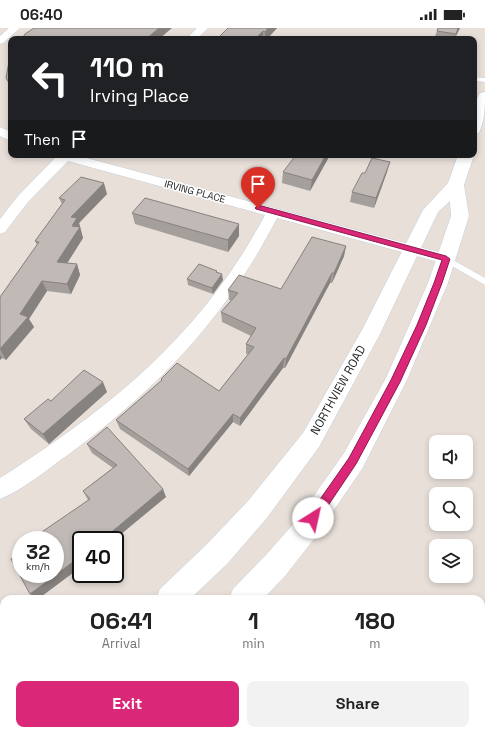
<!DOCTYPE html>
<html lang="en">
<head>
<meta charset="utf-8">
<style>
  :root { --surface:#fff; --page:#f2f2f2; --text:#222; --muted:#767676; --accent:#db2777 }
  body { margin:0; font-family:"Space Grotesk",sans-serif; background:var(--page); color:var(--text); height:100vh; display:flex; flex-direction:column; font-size:15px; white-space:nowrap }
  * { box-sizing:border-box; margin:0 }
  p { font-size:13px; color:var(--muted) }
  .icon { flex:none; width:22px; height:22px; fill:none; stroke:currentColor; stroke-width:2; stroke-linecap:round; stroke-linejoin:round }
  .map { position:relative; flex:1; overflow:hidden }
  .drawer { position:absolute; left:0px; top:567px; width:485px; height:140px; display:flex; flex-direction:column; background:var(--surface); border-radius:12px 12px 0 0; box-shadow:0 2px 6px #0003 }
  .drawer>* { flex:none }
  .top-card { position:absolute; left:8px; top:8px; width:469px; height:122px; border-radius:8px; box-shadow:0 2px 6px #0003; background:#202124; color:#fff; overflow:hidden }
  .fabs { position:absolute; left:429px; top:407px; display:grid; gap:8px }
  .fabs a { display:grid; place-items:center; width:44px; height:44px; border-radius:8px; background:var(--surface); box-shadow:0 2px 6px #0003; font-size:20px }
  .speed { position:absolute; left:12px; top:503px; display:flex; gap:8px; font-size:20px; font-weight:700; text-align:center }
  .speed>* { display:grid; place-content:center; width:52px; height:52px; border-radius:50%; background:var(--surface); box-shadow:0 2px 6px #0003; line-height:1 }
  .speed small { font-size:10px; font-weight:400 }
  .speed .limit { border:2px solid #111; border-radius:6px; background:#fff; color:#111 }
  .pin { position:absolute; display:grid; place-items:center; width:34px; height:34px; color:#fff; margin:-41px -17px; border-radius:50% 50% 50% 0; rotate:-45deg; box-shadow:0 0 4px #0007 }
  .pin .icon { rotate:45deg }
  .me { position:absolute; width:44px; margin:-22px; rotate:35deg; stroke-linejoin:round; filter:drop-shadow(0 0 3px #0008) }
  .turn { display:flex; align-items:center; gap:14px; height:84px; padding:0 16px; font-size:18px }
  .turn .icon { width:52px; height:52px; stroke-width:2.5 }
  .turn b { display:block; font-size:28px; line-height:34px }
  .then { display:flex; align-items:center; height:38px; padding:0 16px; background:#0003; gap:8px; font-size:15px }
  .eta { display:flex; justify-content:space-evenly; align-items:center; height:68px; text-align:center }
  .eta b { font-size:24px; font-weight:600; line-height:28px }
  .cta { display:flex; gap:8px; margin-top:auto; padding:8px 16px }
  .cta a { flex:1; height:46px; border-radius:8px; background:var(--accent); color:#fff; font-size:16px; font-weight:600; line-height:46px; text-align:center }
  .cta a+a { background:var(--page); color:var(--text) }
  .status { display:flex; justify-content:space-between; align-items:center; height:28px; padding:0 20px; background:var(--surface); direction:ltr }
  .status svg { height:11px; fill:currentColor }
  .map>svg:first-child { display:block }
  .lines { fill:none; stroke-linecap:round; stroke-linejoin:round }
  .lane-casing { stroke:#c7cdd7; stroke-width:1 }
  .street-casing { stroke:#c7cdd7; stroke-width:1 }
  .secondary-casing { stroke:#c7cdd7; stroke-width:1 }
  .lane { fill:#fff; fill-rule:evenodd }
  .street { fill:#fff; fill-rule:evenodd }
  .secondary { fill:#fff; fill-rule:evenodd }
  .wall { fill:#a59f9c }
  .shaded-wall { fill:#86827f }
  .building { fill:#c0b9b5; stroke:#86827f }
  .route { fill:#db2777; stroke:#8e194d }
  .labels { text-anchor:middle; stroke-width:3; stroke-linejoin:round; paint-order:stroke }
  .far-street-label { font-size:10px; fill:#262626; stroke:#fff }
  .street-label { font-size:12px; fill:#262626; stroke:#fff }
</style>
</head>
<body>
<div class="status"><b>06:40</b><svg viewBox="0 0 49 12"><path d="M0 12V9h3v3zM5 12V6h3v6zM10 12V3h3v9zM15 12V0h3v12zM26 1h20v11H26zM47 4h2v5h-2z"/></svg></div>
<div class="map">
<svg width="485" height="707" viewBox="0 0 485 707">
  <rect width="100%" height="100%" fill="#e8dfd9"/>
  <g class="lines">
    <defs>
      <g id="lane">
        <path d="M474,49L485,50V54L474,53Z"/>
        <path d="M446,228L485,250V257L443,233V229Z"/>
      </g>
      <g id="street">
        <path d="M9,0H20L3,15L0,16V8Z"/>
        <path d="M197,0H208L197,11H186Z"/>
        <path d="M0,99L11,104V113L0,108Z"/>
        <path d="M55,127H75L446,226L451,227L454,231L451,235L446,236L277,190C226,290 158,360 69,426C48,441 23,462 0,471V450C112,379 202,306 265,187L68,133L28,174L5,204L0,206V191L18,168L56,129Z"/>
      </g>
      <g id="secondary">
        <path d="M485,64C485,78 485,93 479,105L474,106C474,93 472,77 480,65Z"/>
        <path d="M458,127H474L464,157L469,188L448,255L406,354L362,441L314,511L285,548L263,571H229L233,561L265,528L296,493L344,425L386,350L428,255L451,188L450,173L438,184L380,306L319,419L266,491L227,536L190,571H156L160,561L207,516L248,473L303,405L362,302L423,182L448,155Z"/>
        <path d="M4,675V703H14L7,707H0V677Z"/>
        <path d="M84,703H119L117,707H82Z"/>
        <path d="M194,703H281L280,707H195Z"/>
      </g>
    </defs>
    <!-- lane casing -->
    <use href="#lane" class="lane-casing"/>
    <!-- street casing -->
    <use href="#street" class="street-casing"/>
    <!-- secondary casing -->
    <use href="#secondary" class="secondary-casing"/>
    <!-- lane -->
    <use href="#lane" class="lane"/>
    <!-- street -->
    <use href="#street" class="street"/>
    <!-- secondary -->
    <use href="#secondary" class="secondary"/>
  </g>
  <!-- wall -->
  <g class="wall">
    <path d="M228,0H277L267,11H217Z"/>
    <path d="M460,0L455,11H434L437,3Z"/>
    <path d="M11,26V62L6,50Z"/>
    <path d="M330,127L310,163L282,155L283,144Z"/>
    <path d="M387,144L374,180L350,174L352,164L365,145Z"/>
    <path d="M107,166L79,195L83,210L67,235L77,236L80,247L71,266L47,263L29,291L34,299L6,332L2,330L0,332V269L37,217L35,213L62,176L59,170Z"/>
    <path d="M132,185L239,208L228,224L135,196Z"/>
    <path d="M346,218L344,228L332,255H330L285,340H283L240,398L233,394L189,448L120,401L116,392L161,353V351L219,363L248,326H246V316L251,308L222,294L221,284L231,272H229L228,262L281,261Z"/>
    <path d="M217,244L223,252L213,266L188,257L187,251Z"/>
    <path d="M107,364L49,416L31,401L24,391L51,373Z"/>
    <path d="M87,416L166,469L21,524L88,472L83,463L113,440L92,425Z"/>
  </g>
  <!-- shaded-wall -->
  <g class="shaded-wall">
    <path d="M159,0H172L159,11H146Z"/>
    <path d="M268,0H277L267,11H265V4Z"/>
    <path d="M458,0H460L454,11L456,6Z"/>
    <path d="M263,3V11H255Z"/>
    <path d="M326,127H330L310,163L312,152Z"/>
    <path d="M390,134L387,144L374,180L376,170Z"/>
    <path d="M104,155L107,166L79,195L83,210L61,245L57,234L72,198L71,189Z"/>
    <path d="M239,196V208L228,224V212Z"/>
    <path d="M346,218L344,228L332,255L334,245Z"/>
    <path d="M77,236L80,247L71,266L67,256Z"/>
    <path d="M332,245L330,255L285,340L286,331Z"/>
    <path d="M222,246L223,252L213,266L212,260Z"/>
    <path d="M42,253L47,263L29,291L34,299L6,332L0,321L20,286Z"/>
    <path d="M0,327L2,330L0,332Z"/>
    <path d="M284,330L283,340L240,398V390Z"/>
    <path d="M103,354L107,364L49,416L43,406Z"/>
    <path d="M233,386V394L189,448L188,441Z"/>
    <path d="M163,461L166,469L114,512H102Z"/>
    <path d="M81,528V539L38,571L30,566Z"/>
    <path d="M0,578L4,587V591L0,593Z"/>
  </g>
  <!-- building -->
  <g class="building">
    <path d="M34,0H159L146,11H22L25,6Z"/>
    <path d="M228,0H268L265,4L263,3L255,11H217Z"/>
    <path d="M438,0H458L456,6L437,3Z"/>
    <path d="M11,26V57L6,50L10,28Z"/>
    <path d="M296,127H326L312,152L283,144Z"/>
    <path d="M372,130L390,134L376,170L352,164L362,145H365Z"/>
    <path d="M81,149L104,155L71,189L77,190L72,198L80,199L57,234L77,236L67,256L42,253L20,286L28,289L0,321V269L39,214L35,213L65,172L59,170Z"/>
    <path d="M145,170L239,196L228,212L132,185Z"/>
    <path d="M312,209L346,218L334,245H332L286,331L284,330L240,390L233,386L188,441L116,392L162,352L161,351L177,335L219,363L254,319L246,316L256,300L221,284L238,265L228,262L239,247L281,261Z"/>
    <path d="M199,236L217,243L216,244L222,246L212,260L187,251Z"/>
    <path d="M84,342L103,354L43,406L24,391L48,371L51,373Z"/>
    <path d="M107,399L163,461L102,512H81V528L30,566L11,531L21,524V546H55V512H30L90,471L83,463L117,437L87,416Z"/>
  </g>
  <!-- route -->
  <path class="route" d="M258,177L446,228L450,231L442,255L426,297L400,354L356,436L317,494L313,496L309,494L307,490L309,487L349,430L391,352L417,297L434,255L442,232L256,181L255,180Z"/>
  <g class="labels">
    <!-- far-street labels -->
    <g class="far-street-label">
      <text transform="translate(195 163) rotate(15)" y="4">IRVING PLACE</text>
    </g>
    <!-- street labels -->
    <g class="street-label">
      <text transform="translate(338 362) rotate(-61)" y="4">NORTHVIEW ROAD</text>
    </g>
  </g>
</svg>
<div class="fabs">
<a><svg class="icon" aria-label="sound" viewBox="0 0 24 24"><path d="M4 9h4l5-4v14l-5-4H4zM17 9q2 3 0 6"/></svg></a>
<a><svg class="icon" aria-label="search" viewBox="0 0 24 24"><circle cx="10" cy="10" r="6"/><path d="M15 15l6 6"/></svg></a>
<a><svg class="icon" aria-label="layers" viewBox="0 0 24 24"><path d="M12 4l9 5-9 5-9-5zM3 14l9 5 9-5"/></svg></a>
</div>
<div class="speed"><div>32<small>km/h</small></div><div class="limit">40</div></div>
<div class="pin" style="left:258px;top:180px;background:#d93025"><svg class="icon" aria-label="arrive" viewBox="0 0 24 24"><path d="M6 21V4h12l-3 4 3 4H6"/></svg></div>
<svg class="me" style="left:313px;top:490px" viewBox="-20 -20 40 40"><circle r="19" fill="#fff"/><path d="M0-13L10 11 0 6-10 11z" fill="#db2777"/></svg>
<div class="top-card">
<div class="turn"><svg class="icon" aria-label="left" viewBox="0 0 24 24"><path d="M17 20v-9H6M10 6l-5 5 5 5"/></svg><div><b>110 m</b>Irving Place</div></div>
<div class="then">Then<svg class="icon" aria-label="arrive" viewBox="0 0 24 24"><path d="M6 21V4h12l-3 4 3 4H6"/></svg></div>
</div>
<section class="drawer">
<div class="eta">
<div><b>06:41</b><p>Arrival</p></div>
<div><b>1</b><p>min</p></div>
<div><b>180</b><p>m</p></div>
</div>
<div class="cta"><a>Exit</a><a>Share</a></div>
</section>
</div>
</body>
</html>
